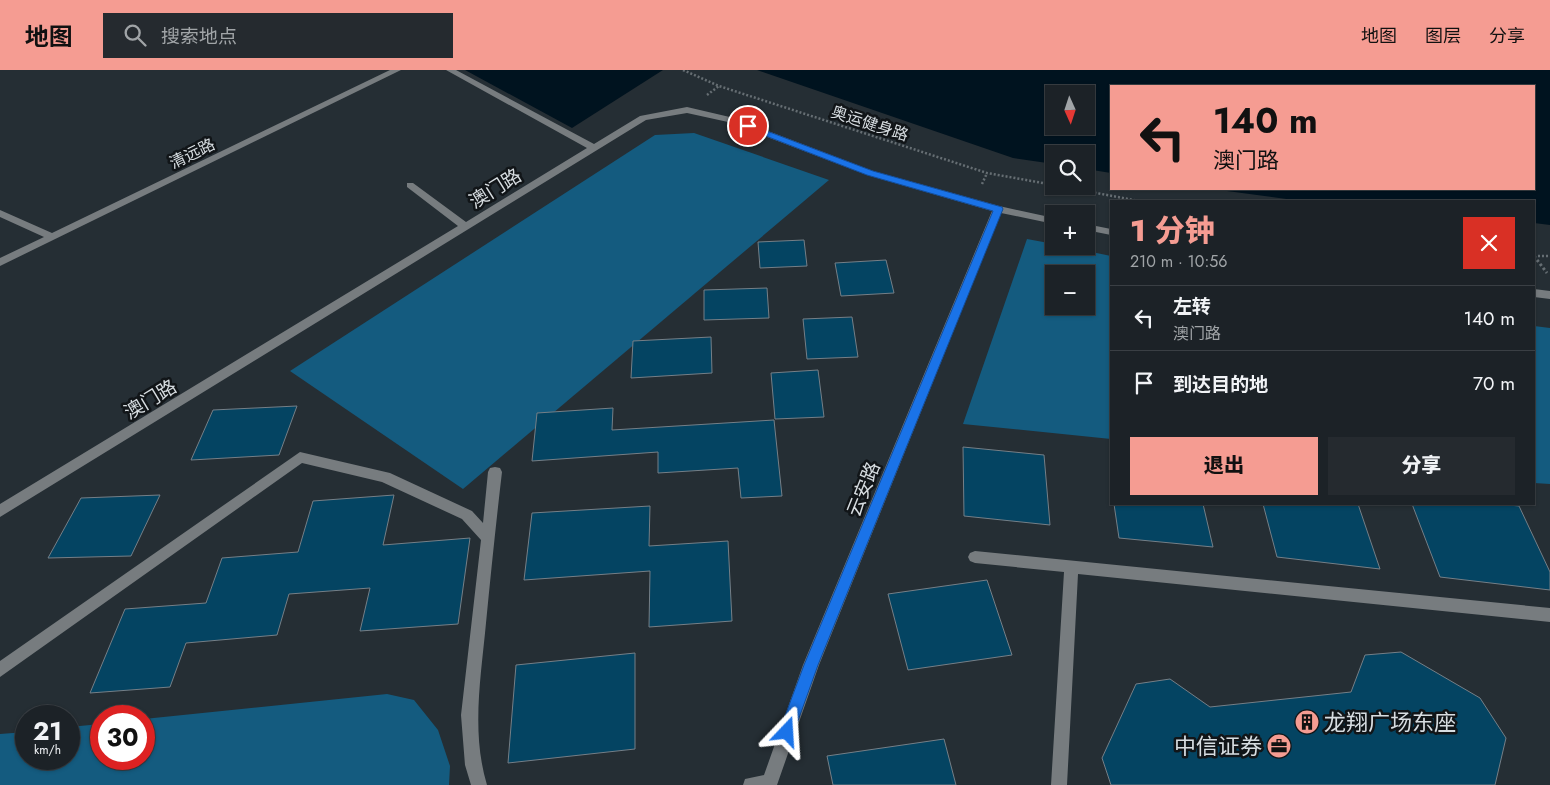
<!DOCTYPE html>
<html lang="zh">
<head>
<meta charset="utf-8">
<style>
  :root { --surface:#1c2227; --page:#252a2f; --text:#f1f3f6; --muted:#a0a4a7; --line:#3a3f44; --accent:#f59c92 }
  body { margin:0; font-family:Jost,"Noto Sans SC",sans-serif; background:var(--page); color:var(--text); height:100vh; display:flex; flex-direction:column; font-size:19px; white-space:nowrap }
  * { box-sizing:border-box; margin:0 }
  p { font-size:16px; color:var(--muted) }
  .icon { flex:none; width:28px; height:28px; fill:none; stroke:currentColor; stroke-width:2; stroke-linecap:round; stroke-linejoin:round }
  .map { position:relative; flex:1; overflow:hidden }
  .drawer { position:absolute; left:1110px; top:130px; width:425px; height:305px; display:flex; flex-direction:column; background:var(--surface); border-radius:0px; box-shadow:0 1px 4px #0004,0 0 0 1px var(--line) }
  .drawer>* { flex:none }
  .guide { position:absolute; left:1110px; top:15px; width:425px; height:105px; border-radius:0px; box-shadow:0 1px 4px #0004,0 0 0 1px var(--line); background:#f59c92; color:#111; overflow:hidden }
  .needle { width:32px; rotate:177deg }
  .buttons { position:absolute; left:1045px; top:15px; display:grid; gap:10px }
  .buttons a { display:grid; place-items:center; width:50px; height:50px; border-radius:0px; background:var(--surface); box-shadow:0 1px 4px #0004,0 0 0 1px var(--line); font-size:25px }
  .speed { position:absolute; left:15px; top:635px; display:flex; gap:10px; font-size:25px; font-weight:700; text-align:center }
  .speed>* { display:grid; place-content:center; width:65px; height:65px; border-radius:50%; background:var(--surface); box-shadow:0 1px 4px #0004,0 0 0 1px var(--line); line-height:1 }
  .speed small { font-size:12px; font-weight:400 }
  .speed .limit { border:8px solid #d22; background:#fff; color:#111 }
  .pin { position:absolute; display:grid; place-items:center; width:42px; height:42px; color:#fff; margin:-21px; border:2px solid #fff; border-radius:50%; box-shadow:0 1px 5px #0007 }
  .me { position:absolute; width:55px; margin:-28px; rotate:20deg; stroke-linejoin:round; filter:drop-shadow(0 0 4px #0008) }
  .turn { display:flex; align-items:center; gap:18px; height:105px; padding:0 20px; font-size:22px }
  .turn .icon { width:65px; height:65px; stroke-width:2.5 }
  .turn b { display:block; font-size:35px; line-height:42px }
  .round { display:grid; place-items:center; flex:none; width:52px; height:52px; border-radius:0px; background:var(--page) }
  .overview { display:flex; align-items:center; justify-content:space-between; height:85px; padding:0 20px }
  h1 { font-size:30px; font-weight:800; line-height:38px; color:var(--accent) }
  .primary-button { display:flex; gap:10px; margin-top:auto; padding:10px 20px }
  .primary-button a { flex:1; height:58px; border-radius:0px; background:var(--accent); color:#111; font-size:20px; font-weight:800; line-height:58px; text-align:center }
  .primary-button a+a { background:var(--page); color:var(--text) }
  ul { padding:0; list-style:none }
  li { display:flex; align-items:center; gap:15px; height:65px; padding:0 20px; border-top:1px solid var(--line) }
  li div { flex:1 }
  li b { display:block; font-size:19px }
  li em { font-style:normal }
  header { display:flex; align-items:center; gap:30px; box-sizing:border-box; height:70px; padding:0 25px; background:var(--accent); color:#111 }
  header strong { font-size:24px }
  nav { display:flex; gap:28px; margin-inline-start:auto; font-size:18px }
  .search { width:350px; height:45px; background:var(--page); display:flex; align-items:center; gap:12px; box-sizing:border-box; padding:0 18px; border-radius:0px; color:var(--muted); font-size:19px }
  .map>svg:first-child { display:block }
  .green { fill:#145b7f; fill-rule:evenodd }
  .water { fill:#00131f; fill-rule:evenodd }
  .building { fill:#044462; stroke:#757f87 }
  .lines { fill:none; stroke-linecap:round; stroke-linejoin:round }
  .path-far1 { stroke:#666e73; stroke-width:2.5; stroke-dasharray:2 2; stroke-linecap:butt }
  .path { stroke:#666e73; stroke-width:3; stroke-dasharray:2.5 2.5; stroke-linecap:butt }
  .minor { fill:#777c7f; fill-rule:evenodd }
  .route { fill:#1a73e8; stroke:#114b97 }
  .labels { text-anchor:middle; stroke-width:5; stroke-linejoin:round; paint-order:stroke }
  .far-street-label { font-size:16px; fill:#d7dde1; stroke:#111518 }
  .street-label { font-size:19px; fill:#d7dde1; stroke:#111518 }
  .near-poi-label { font-size:22px; fill:#d7dde1; stroke:#111518; text-anchor:start }
</style>
</head>
<body>
<header>
<strong>地图</strong>
<div class="search"><svg class="icon" aria-label="search" viewBox="0 0 24 24"><circle cx="10" cy="10" r="6"/><path d="M15 15l6 6"/></svg>搜索地点</div>
<nav><a>地图</a><a>图层</a><a>分享</a></nav>
</header>
<div class="map">
<svg width="1550" height="715" viewBox="0 0 1550 715">
  <rect width="100%" height="100%" fill="#252e34"/>
  <!-- green -->
  <g class="green">
    <path d="M694,63L829,110L463,419L290,301L655,65Z"/>
    <path d="M1027,169L1054,174V176H1063L1111,186V369L963,354ZM1054,204H1086V236H1054Z"/>
    <path d="M1534,256L1550,258V414L1534,413Z"/>
    <path d="M387,624L414,630L438,660L450,696L449,715H0V664L26,662V689H69V657L101,654V689H144V649Z"/>
  </g>
  <!-- water -->
  <g class="water">
    <path d="M465,0H663L572,58Z"/>
    <path d="M757,0H1550V155L1534,153V131H1301L1212,119H1534V16H1111V103L1086,99V84H1054V94L1013,88ZM1054,24H1086V56H1054Z"/>
  </g>
  <!-- building -->
  <g class="building">
    <path d="M804,170L807,196L760,198L758,172Z"/>
    <path d="M886,190L894,223L841,226L835,193Z"/>
    <path d="M767,218L769,248L704,250V220Z"/>
    <path d="M852,247L858,287L807,289L803,249Z"/>
    <path d="M711,267L712,303L631,308L633,271Z"/>
    <path d="M818,300L824,347L775,349L771,303Z"/>
    <path d="M297,336L279,385L191,390L213,340Z"/>
    <path d="M613,338L612,360L774,350L782,426L741,428L738,398L658,403V382L532,391L537,343Z"/>
    <path d="M963,377L1044,385L1050,455L964,446Z"/>
    <path d="M160,425L131,486L48,488L81,428Z"/>
    <path d="M394,425L383,475L470,468L458,554L360,561L370,518L289,524L277,565L186,573L170,617L90,623L125,539L206,533L222,488L298,482L313,431Z"/>
    <path d="M1114,434H1203L1213,477L1119,468Z"/>
    <path d="M1263,434H1358L1380,499L1277,487Z"/>
    <path d="M1412,434H1499L1519,436L1550,502V520L1440,507Z"/>
    <path d="M650,436L649,476L728,471L732,551L649,557L650,501L524,510L532,443Z"/>
    <path d="M987,510L1012,585L908,600L888,524Z"/>
    <path d="M1401,582L1480,628L1506,668L1495,715H1111L1102,688L1136,614L1170,609L1210,637L1351,622L1365,585Z"/>
    <path d="M635,583V679L508,693L516,595Z"/>
    <path d="M944,669L956,715H833L827,686Z"/>
  </g>
  <g class="lines">
    <!-- path-far1 -->
    <g class="path-far1">
      <path d="M683,0L719,16L987,103L1054,115"/>
      <path d="M707,25L719,16"/>
      <path d="M982,114L987,103"/>
      <path d="M1059,116L1139,131"/>
      <path d="M1534,186L1535,188"/>
      <path d="M1534,186H1550"/>
    </g>
    <!-- path -->
    <path class="path" d="M1534,186L1547,203"/>
    <!-- minor -->
    <g class="minor">
      <path d="M390,0H401L0,196V188L44,167L0,147V140L52,163Z"/>
      <path d="M446,0H456L594,74L640,46L687,37L734,48L873,101L999,136L1054,148V154L1001,143L819,595L777,715H743L745,709L764,705L803,595L992,141L867,105L728,52L687,43L646,50L0,447V434L458,156L407,117V113H413L466,152L587,78Z"/>
      <path d="M1086,154L1111,159V165L1086,160Z"/>
      <path d="M1534,219L1550,221V229L1534,227Z"/>
      <path d="M300,382L390,403L472,441L483,453L488,402L490,398L495,397L500,398L502,402C496,453 491,502 486,553C481,607 471,662 487,715H471L465,695L461,645L481,470L462,449L382,412L302,393L0,607V591Z"/>
      <path d="M975,481L1550,538V552L1078,504L1067,715H1051L1064,502L975,493L970,491L968,487L970,483Z"/>
    </g>
  </g>
  <!-- route -->
  <path class="route" d="M745,55H751L873,101L1002,137L1003,139L818,595L794,662L792,667L787,670L781,667L779,662L804,595L993,141L867,105L745,58Z"/>
  <!-- icons -->
  <defs>
    <symbol id="building-disc" viewBox="-11 -11 22 22"><circle r="9.5" fill="#f59c92" stroke="#111518"/><path d="M-4-6H4V6H1V3H-1V6H-4ZM-2.5-4.3h1.7v1.8h-1.7ZM.8-4.3h1.7v1.8H.8ZM-2.5-1h1.7V.8h-1.7ZM.8-1h1.7V.8H.8Z" fill="#111"/></symbol>
    <symbol id="office-disc" viewBox="-11 -11 22 22"><circle r="9.5" fill="#f59c92" stroke="#111518"/><path d="M-6-3h4V-5.5h4V-3h4V5H-6ZM-1-4.5V-3h2v-1.5ZM-6 0V1H6V0Z" fill="#111"/></symbol>
  </defs>
  <g fill-rule="evenodd">
    <use href="#building-disc" x="1293" y="638" width="28" height="28"/>
    <use href="#office-disc" x="1265" y="662" width="28" height="28"/>
  </g>
  <g class="labels">
    <!-- far-street labels -->
    <g class="far-street-label">
      <text transform="translate(870 53) rotate(18)" y="6">奥运健身路</text>
      <text transform="translate(192 83) rotate(-26)" y="6">清远路</text>
    </g>
    <!-- street labels -->
    <g class="street-label">
      <text transform="translate(495 118) rotate(-32)" y="7">澳门路</text>
      <text transform="translate(150 329) rotate(-31)" y="7">澳门路</text>
      <text transform="translate(863 419) rotate(-68)" y="7">云安路</text>
    </g>
    <!-- near-poi labels -->
    <g class="near-poi-label">
      <text x="1324" y="660">龙翔广场东座</text>
      <text x="1262" y="684" text-anchor="end">中信证券</text>
    </g>
  </g>
</svg>
<div class="buttons">
<a><svg class="needle" viewBox="-14 -14 28 28"><path d="M0-13l5 13h-10z" fill="#e53935"/><path d="M0 13l5-13h-10z" fill="#a0a4a7"/></svg></a>
<a><svg class="icon" aria-label="search" viewBox="0 0 24 24"><circle cx="10" cy="10" r="6"/><path d="M15 15l6 6"/></svg></a>
<a>+</a>
<a>−</a>
</div>
<div class="speed"><div>21<small>km/h</small></div><div class="limit">30</div></div>
<div class="pin" style="left:748px;top:56px;background:#d93025"><svg class="icon" aria-label="arrive" viewBox="0 0 24 24"><path d="M6 21V4h12l-3 4 3 4H6"/></svg></div>
<svg class="me" style="left:787px;top:662px" viewBox="-20 -20 40 40"><path d="M0-17L14 15 0 8-14 15z" fill="#1a73e8" stroke="#fff" stroke-width="4"/></svg>
<div class="guide">
<div class="turn"><svg class="icon" aria-label="left" viewBox="0 0 24 24"><path d="M17 20v-9H6M10 6l-5 5 5 5"/></svg><div><b>140 m</b>澳门路</div></div>
</div>
<section class="drawer">
<div class="overview"><div><h1>1 分钟</h1><p>210 m · 10:56</p></div><a class="round" style="background:#d93025;color:#fff"><svg class="icon" aria-label="close" viewBox="0 0 24 24"><path d="M6 6l12 12M18 6L6 18"/></svg></a></div>
<ul>
<li><svg class="icon" aria-label="left" viewBox="0 0 24 24"><path d="M17 20v-9H6M10 6l-5 5 5 5"/></svg><div><b>左转</b><p>澳门路</p></div><em>140 m</em></li>
<li><svg class="icon" aria-label="arrive" viewBox="0 0 24 24"><path d="M6 21V4h12l-3 4 3 4H6"/></svg><div><b>到达目的地</b></div><em>70 m</em></li>
</ul>
<div class="primary-button"><a>退出</a><a>分享</a></div>
</section>
</div>
</body>
</html>
